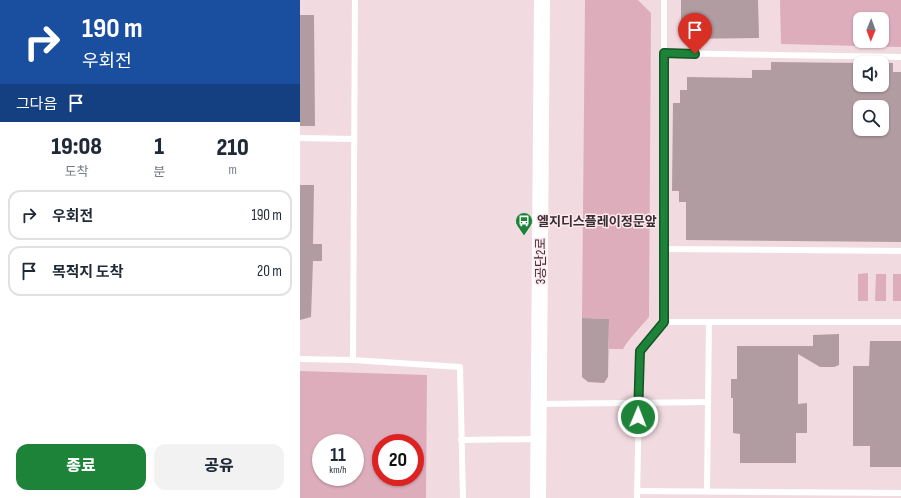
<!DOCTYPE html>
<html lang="ko">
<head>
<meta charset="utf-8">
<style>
  :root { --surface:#fff; --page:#f2f2f3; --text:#1f2937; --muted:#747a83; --line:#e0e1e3; --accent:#1d8338 }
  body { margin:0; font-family:"Sofia Sans Condensed","Noto Sans KR",sans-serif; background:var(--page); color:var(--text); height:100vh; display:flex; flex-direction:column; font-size:15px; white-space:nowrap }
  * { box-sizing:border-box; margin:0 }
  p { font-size:13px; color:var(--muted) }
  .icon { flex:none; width:22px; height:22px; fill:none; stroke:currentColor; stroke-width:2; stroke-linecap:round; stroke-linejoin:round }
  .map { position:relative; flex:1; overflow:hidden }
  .side { display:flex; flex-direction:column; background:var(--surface); width:300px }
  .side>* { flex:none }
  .hud { background:#1a4fa0; color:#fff; overflow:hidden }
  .needle { width:26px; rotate:181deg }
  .buttons { position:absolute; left:553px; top:12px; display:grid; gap:8px }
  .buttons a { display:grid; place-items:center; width:36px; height:36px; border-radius:8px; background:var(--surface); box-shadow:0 1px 3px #0004; font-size:20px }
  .speed { position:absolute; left:12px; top:434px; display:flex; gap:8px; font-size:20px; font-weight:700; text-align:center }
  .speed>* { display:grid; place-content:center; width:52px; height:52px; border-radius:50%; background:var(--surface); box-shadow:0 1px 3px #0004; line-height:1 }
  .speed small { font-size:10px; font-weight:400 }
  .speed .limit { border:6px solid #d22; background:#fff; color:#111 }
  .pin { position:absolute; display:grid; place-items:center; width:34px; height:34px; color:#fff; margin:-41px -17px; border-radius:50% 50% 50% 0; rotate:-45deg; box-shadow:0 0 4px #0007 }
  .pin .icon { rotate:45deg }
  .me { position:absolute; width:44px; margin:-22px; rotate:1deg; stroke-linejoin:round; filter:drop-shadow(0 0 3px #0008) }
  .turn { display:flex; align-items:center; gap:14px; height:84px; padding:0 16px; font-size:18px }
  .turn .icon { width:52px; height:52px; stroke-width:2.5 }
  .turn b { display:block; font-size:28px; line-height:34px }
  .then { display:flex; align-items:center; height:38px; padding:0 16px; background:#0003; gap:8px; font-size:15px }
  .eta { display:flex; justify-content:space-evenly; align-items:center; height:68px; text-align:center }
  .eta b { font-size:24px; font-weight:800; line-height:28px }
  .primary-button { display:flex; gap:8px; margin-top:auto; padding:8px 16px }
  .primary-button a { flex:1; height:46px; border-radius:12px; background:var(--accent); color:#fff; font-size:16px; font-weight:800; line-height:46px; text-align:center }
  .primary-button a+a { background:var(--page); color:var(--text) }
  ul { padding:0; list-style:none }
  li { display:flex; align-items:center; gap:12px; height:50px; margin:0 8px 6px; padding:0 8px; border:2px solid var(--line); border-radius:12px }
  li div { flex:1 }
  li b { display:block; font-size:15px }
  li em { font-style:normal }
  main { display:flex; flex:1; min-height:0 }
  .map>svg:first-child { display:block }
  .green { fill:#ddadbc; fill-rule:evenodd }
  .building { fill:#b19ca2; fill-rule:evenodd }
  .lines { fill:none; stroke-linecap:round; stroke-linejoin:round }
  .service { stroke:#fff; stroke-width:6 }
  .tertiary { stroke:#fff; stroke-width:16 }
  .route-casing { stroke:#135524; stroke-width:10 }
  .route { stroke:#1d8338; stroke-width:7 }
  .labels { text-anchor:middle; stroke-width:3; stroke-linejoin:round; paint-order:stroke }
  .poi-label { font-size:13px; font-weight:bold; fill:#372f32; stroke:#ffe8ef; text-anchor:start }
  .street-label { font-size:13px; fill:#372f32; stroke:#ffe8ef }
</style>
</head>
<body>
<main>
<section class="side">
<div class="hud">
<div class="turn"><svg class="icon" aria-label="right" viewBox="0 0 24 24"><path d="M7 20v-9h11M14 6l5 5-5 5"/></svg><div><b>190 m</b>우회전</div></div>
<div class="then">그다음<svg class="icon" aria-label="arrive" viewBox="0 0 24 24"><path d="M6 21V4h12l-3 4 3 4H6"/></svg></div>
</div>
<div class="eta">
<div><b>19:08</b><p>도착</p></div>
<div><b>1</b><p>분</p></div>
<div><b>210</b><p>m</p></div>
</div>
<ul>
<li><svg class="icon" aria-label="right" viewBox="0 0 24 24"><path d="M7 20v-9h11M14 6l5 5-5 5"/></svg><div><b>우회전</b></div><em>190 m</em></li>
<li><svg class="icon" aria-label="arrive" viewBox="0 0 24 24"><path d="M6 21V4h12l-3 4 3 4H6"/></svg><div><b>목적지 도착</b></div><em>20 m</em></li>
</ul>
<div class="primary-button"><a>종료</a><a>공유</a></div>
</section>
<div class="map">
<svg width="601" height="498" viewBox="0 0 601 498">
  <rect width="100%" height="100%" fill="#f1dbe1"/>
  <!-- green -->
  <g class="green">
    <path d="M285,0H338L351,13L349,317C340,328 331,336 323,349H309V319L282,318Z"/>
    <path d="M480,0H601V47L481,44ZM560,19H582V41H560Z"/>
    <path d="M568,273V301H558V274Z"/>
    <path d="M576,274H586V301H575Z"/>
    <rect x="593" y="274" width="8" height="27"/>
    <path d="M0,371L127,375L126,498H0ZM21,443H55V477H21ZM81,443H115V477H81Z"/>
  </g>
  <!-- building -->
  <g class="building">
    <path d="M381,0H458L459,38L381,39Z"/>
    <path d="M0,15H14L15,126H0Z"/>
    <path d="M471,62L560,63V85H582V63H593V72H601V242L386,240V202H379V191H372L373,103H380V90H387V77L452,78V70H471ZM560,107H582V129H560Z"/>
    <path d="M0,185H14L13,244H22V261H13L11,317L0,320Z"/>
    <path d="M282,318L309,319L308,377L304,383L288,382L282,377Z"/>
    <path d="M539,334V365L534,367H520L498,354V404L507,403V433H496V463H440V434L433,433V398H431V379H437V346H513V335Z"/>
    <path d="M570,341H601V467H570V446H553V366H569Z"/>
  </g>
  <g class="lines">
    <!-- service -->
    <g class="service">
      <path d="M364,53L601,57"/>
      <path d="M0,138L54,139"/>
      <path d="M364,249L601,251"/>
      <path d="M364,322H601"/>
      <path d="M0,359L53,360L160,367L163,498"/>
      <path d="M53,360L55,0"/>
      <path d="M239,404L408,402"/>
      <path d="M161,440L237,439"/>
      <path d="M337,491L601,493"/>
      <path d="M407,491L409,322"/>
      <path d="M337,498L340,351L364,322V0"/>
    </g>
    <!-- tertiary -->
    <path class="tertiary" d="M238,498L242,0"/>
  </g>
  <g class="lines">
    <defs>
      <path id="route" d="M338,417L340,351L364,322V53L395,54"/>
    </defs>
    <!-- route casing -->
    <use href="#route" class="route-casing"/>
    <!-- route -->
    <use href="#route" class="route"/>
  </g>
  <!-- icons -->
  <defs>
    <symbol id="bus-pin" viewBox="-11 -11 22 30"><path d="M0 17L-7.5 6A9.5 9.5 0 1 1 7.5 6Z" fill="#1d8338" stroke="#ffe8ef"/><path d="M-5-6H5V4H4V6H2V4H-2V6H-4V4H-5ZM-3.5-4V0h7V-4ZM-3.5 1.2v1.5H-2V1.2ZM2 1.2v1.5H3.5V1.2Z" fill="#fff"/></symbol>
  </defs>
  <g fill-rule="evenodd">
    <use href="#bus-pin" x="214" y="211" width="20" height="27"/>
  </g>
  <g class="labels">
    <!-- poi labels -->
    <g class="poi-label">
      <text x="237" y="226">엘지디스플레이정문앞</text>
    </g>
    <!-- street labels -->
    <g class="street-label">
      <text transform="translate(240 261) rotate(-90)" y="5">3공단2로</text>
    </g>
  </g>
</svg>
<div class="buttons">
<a><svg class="needle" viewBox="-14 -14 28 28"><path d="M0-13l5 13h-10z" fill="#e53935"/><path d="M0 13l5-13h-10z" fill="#747a83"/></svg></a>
<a><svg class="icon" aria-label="sound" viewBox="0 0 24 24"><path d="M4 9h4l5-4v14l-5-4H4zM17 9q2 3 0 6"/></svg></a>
<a><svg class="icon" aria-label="search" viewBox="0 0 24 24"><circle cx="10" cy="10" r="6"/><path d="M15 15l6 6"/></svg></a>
</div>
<div class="speed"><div>11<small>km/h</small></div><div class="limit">20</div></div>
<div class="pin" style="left:395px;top:54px;background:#d93025"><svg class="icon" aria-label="arrive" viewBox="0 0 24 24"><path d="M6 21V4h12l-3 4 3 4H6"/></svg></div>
<svg class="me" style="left:338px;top:417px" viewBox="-20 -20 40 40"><circle r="17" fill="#1d8338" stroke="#fff" stroke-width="3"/><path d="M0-11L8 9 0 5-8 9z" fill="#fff"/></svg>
</div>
</main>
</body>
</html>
